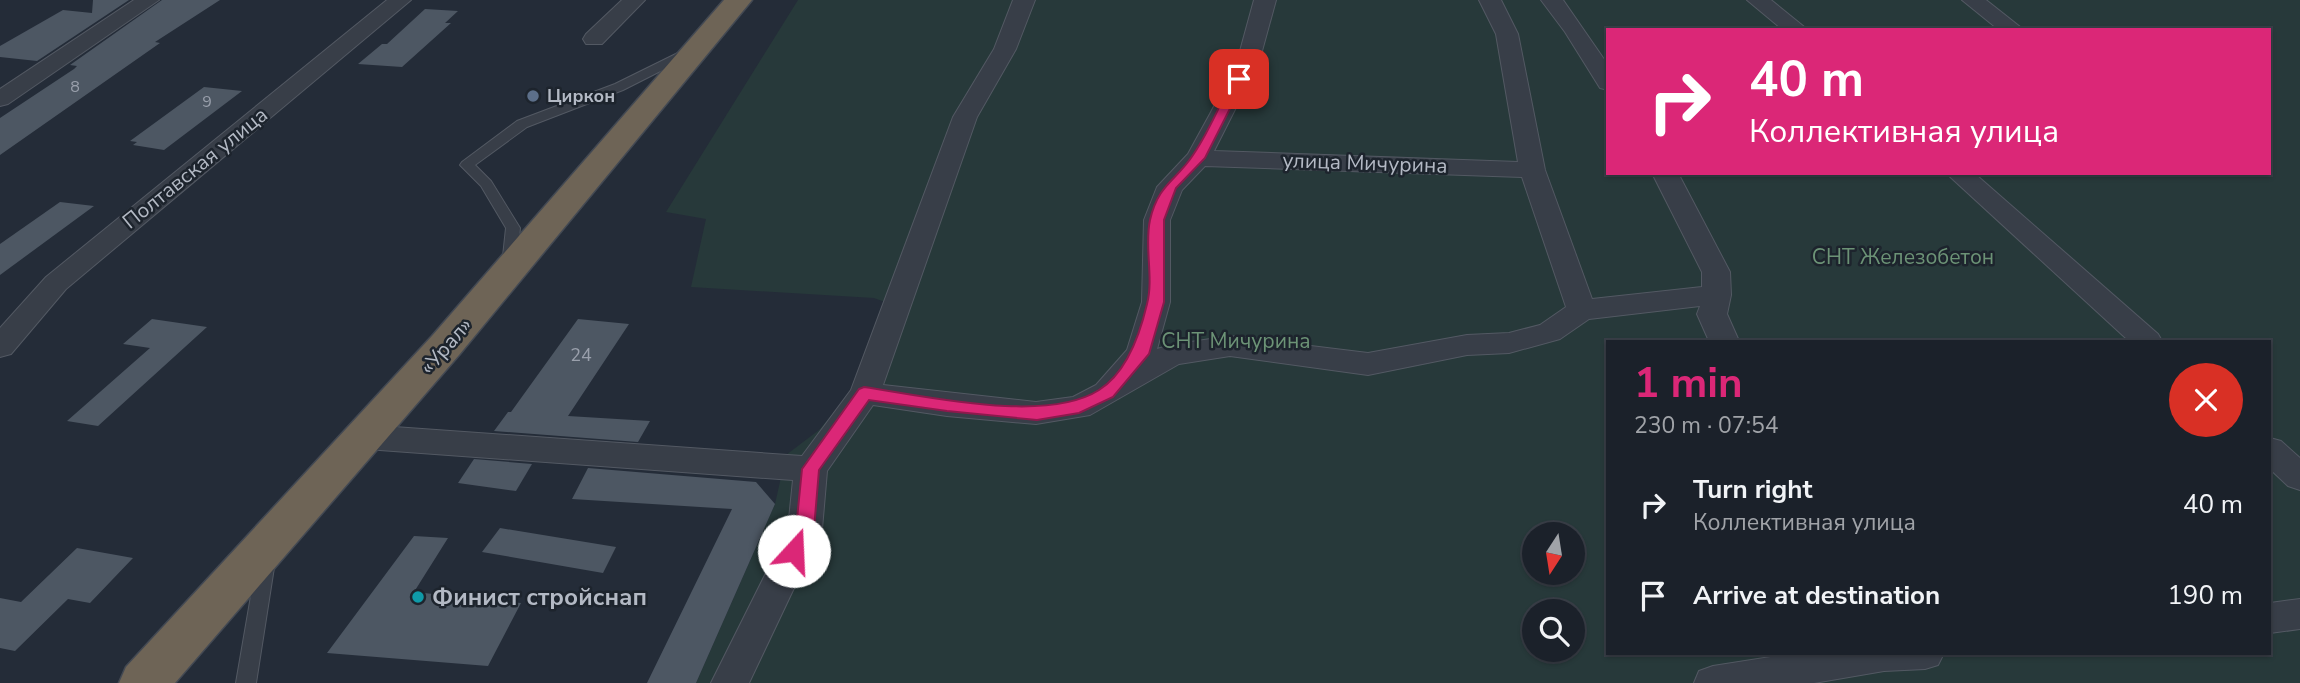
<!DOCTYPE html>
<html lang="en">
<head>
<meta charset="utf-8">
<style>
  :root { --surface:#1b212a; --page:#282e36; --text:#f1f3f6; --muted:#a0a3a8; --line:#393e47; --accent:#db2777 }
  body { margin:0; font-family:"Nunito Sans",sans-serif; background:var(--page); color:var(--text); height:100vh; display:flex; flex-direction:column; font-size:26px; white-space:nowrap }
  * { box-sizing:border-box; margin:0 }
  p { font-size:23px; color:var(--muted) }
  .icon { flex:none; width:38px; height:38px; fill:none; stroke:currentColor; stroke-width:2; stroke-linecap:round; stroke-linejoin:round }
  .map { position:relative; flex:1; overflow:hidden }
  .details { position:absolute; left:1606px; top:340px; width:665px; height:315px; display:flex; flex-direction:column; background:var(--surface); border-radius:0px; box-shadow:0 2px 5px #0004,0 0 0 2px var(--line) }
  .details>* { flex:none }
  .banner { position:absolute; left:1606px; top:28px; width:665px; height:147px; border-radius:0px; box-shadow:0 2px 5px #0004,0 0 0 2px var(--line); background:#db2777; color:#fff; overflow:hidden }
  .needle { width:46px; rotate:192deg }
  .buttons { position:absolute; left:1522px; top:522px; display:grid; gap:14px }
  .buttons a { display:grid; place-items:center; width:63px; height:63px; border-radius:50%; background:var(--surface); box-shadow:0 2px 5px #0004,0 0 0 2px var(--line); font-size:35px }
  .pin { position:absolute; display:grid; place-items:center; width:60px; height:60px; color:#fff; margin:-30px; border-radius:14px; box-shadow:0 4px 10px #0006 }
  .me { position:absolute; width:77px; margin:-38px; rotate:20deg; stroke-linejoin:round; filter:drop-shadow(0 0 5px #0008) }
  .turn { display:flex; align-items:center; gap:24px; height:147px; padding:0 28px; font-size:32px }
  .turn .icon { width:91px; height:91px; stroke-width:2.5 }
  .turn b { display:block; font-size:49px; line-height:60px }
  .round { display:grid; place-items:center; flex:none; width:74px; height:74px; border-radius:37px; background:var(--page) }
  .summary { display:flex; align-items:center; justify-content:space-between; height:119px; padding:0 28px }
  h1 { font-size:42px; font-weight:700; line-height:52px; color:var(--accent) }
  ul { padding:0; list-style:none }
  li { display:flex; align-items:center; gap:21px; height:91px; padding:0 28px }
  li div { flex:1 }
  li b { display:block; font-size:26px }
  li em { font-style:normal }
  .map>svg:first-child { display:block }
  .green { fill:#27393a; fill-rule:evenodd }
  .building { fill:#4d5763 }
  .lines { fill:none; stroke-linecap:round; stroke-linejoin:round }
  .lane-casing { stroke:#535963; stroke-width:2 }
  .street-casing { stroke:#535963; stroke-width:2 }
  .highway-casing { stroke:#434953; stroke-width:3 }
  .lane { fill:#383e48; fill-rule:evenodd }
  .street { fill:#383e48; fill-rule:evenodd }
  .highway { fill:#6e6456; fill-rule:evenodd }
  .route { fill:#db2777; stroke:#8e194d; stroke-width:2 }
  .service-dot { fill:#5c6f8a; stroke:#1d242d; stroke-width:2.5 }
  .culture-dot { fill:#0f9aa8; stroke:#1d242d; stroke-width:2.5 }
  .labels { text-anchor:middle; stroke-width:5; stroke-linejoin:round; paint-order:stroke }
  .far-number-label { font-size:16px; fill:#9aa0ac }
  .far-poi-label { font-size:18px; font-weight:bold; fill:#b3b9c4; stroke:#1d242d; text-anchor:start }
  .number-label { font-size:18px; fill:#9aa0ac }
  .street-label { font-size:21px; fill:#b3b9c4; stroke:#1d242d }
  .park-label { font-size:21px; fill:#6c9376; stroke:#1d242d }
  .near-poi-label { font-size:24px; font-weight:bold; fill:#b3b9c4; stroke:#1d242d; text-anchor:start }
</style>
</head>
<body>
<div class="map">
<svg width="2300" height="683" viewBox="0 0 2300 683">
  <rect width="100%" height="100%" fill="#242c38"/>
  <!-- green -->
  <path class="green" d="M798,0H2300V683H696L775,504L786,455L819,430L850,393L885,302L874,298L691,287L706,219L666,212ZM1608,30H2270V173H1608ZM1608,341H2270V653H1608ZM1535,534H1573V572H1535ZM1535,611H1573V649H1535Z"/>
  <!-- building -->
  <g class="building">
    <path d="M93,0H129L37,61L0,57V46L63,10L92,13Z"/>
    <path d="M162,0H220L155,42L160,43L0,155V118L74,69L77,66L70,65Z"/>
    <path d="M425,9L458,11L445,23H451L402,67L358,64L382,44H387Z"/>
    <path d="M204,87L242,91L164,150L133,145L137,142L130,141Z"/>
    <path d="M60,202L94,206L0,275V244Z"/>
    <path d="M152,319L207,327L98,426L67,421L150,348L123,344Z"/>
    <path d="M578,319L629,324L568,416L650,421L638,442L494,431L508,412H511Z"/>
    <path d="M474,459L532,464L516,491L458,483Z"/>
    <path d="M588,468L756,482L775,504L696,683H647L732,509L572,499Z"/>
    <path d="M500,528L616,547L603,573L482,552Z"/>
    <path d="M414,536L448,538L414,592L521,603L488,666L327,653Z"/>
    <path d="M77,548L133,558L90,603L68,599L15,651L0,648V598L21,602Z"/>
  </g>
  <g class="lines">
    <defs>
      <g id="lane">
        <path d="M688,48L692,49V55L623,90L527,127L475,165L491,181L520,228L516,266L509,271L504,269L502,266L506,228L481,186L460,165L462,162L517,121L615,84Z"/>
        <path d="M266,553L273,556L275,561L256,683H236L257,561L259,556Z"/>
      </g>
      <g id="street">
        <path d="M134,0H159L8,104L0,106V89Z"/>
        <path d="M387,0H411L66,289L11,354L0,357V328L46,277Z"/>
        <path d="M622,0H645L602,44H586L583,39L586,34Z"/>
        <path d="M1013,0H1035L1016,49L977,117L883,385L1036,402L1073,397L1096,385L1127,350L1142,302L1144,220L1157,187L1188,154L1210,114L1237,62L1254,0H1276L1259,62L1214,151L1518,162L1496,34L1479,0H1501L1518,34L1545,170L1592,299L1702,287V272L1652,173H1678L1730,272L1731,295L1727,314L1739,341H1709L1697,314L1700,306L1589,319L1560,339L1509,353L1467,355L1368,375L1230,356L1179,364L1090,415L1036,424L947,416L873,405L827,471L822,529L749,683H711L788,529L793,480L366,449L355,445L350,437L355,429L366,425L802,456L851,390L953,117L994,49ZM1205,166L1522,177L1566,307L1540,325L1509,333L1467,335L1368,353L1230,336L1171,345L1157,349L1170,302V220L1182,190Z"/>
        <path d="M1541,0H1563L1608,65V90L1600,88L1565,32Z"/>
        <path d="M1747,0H1771L1808,30H1783Z"/>
        <path d="M1962,0H1986L2024,30H1999Z"/>
        <path d="M1946,173H1974L2158,334L2162,341H2129Z"/>
        <path d="M2270,438L2281,441L2300,458V490L2288,486L2270,469Z"/>
        <path d="M2300,599V629L2270,633V603Z"/>
        <path d="M1796,653H1944L1938,665L1925,669L1884,671L1814,683H1694L1699,671L1713,666Z"/>
      </g>
      <path id="highway" d="M724,0H752L459,355L175,683H119L126,667L432,336Z"/>
    </defs>
    <!-- lane casing -->
    <use href="#lane" class="lane-casing"/>
    <!-- street casing -->
    <use href="#street" class="street-casing"/>
    <!-- highway casing -->
    <use href="#highway" class="highway-casing"/>
    <!-- lane -->
    <use href="#lane" class="lane"/>
    <!-- street -->
    <use href="#street" class="street"/>
    <!-- highway -->
    <use href="#highway" class="highway"/>
  </g>
  <!-- route -->
  <path class="route" d="M1239,76L1245,79L1205,158L1176,188L1164,220V302L1149,354L1113,397L1079,413L1037,420L947,411L869,400L819,470L814,529L801,557L794,559L788,557L785,551L796,529L802,469L859,389L864,387C926,396 1046,424 1099,390C1126,373 1140,334 1147,304C1154,277 1144,247 1150,220C1158,184 1177,180 1193,155C1209,132 1220,104 1233,79Z"/>
  <!-- markers -->
  <circle class="service-dot" cx="533" cy="96" r="7"/>
  <circle class="culture-dot" cx="418" cy="597" r="7"/>
  <g class="labels">
    <!-- far-number labels -->
    <g class="far-number-label">
      <text x="75" y="92">8</text>
      <text x="207" y="107">9</text>
    </g>
    <!-- far-poi labels -->
    <g class="far-poi-label">
      <text x="547" y="102">Циркон</text>
    </g>
    <!-- number labels -->
    <g class="number-label">
      <text x="581" y="361">24</text>
    </g>
    <!-- street labels -->
    <g class="street-label">
      <text transform="translate(1365 163) rotate(2)" y="7">улица Мичурина</text>
      <text transform="translate(195 168) rotate(-39)" y="7">Полтавская улица</text>
      <text transform="translate(446 346) rotate(-49)" y="7">«Урал»</text>
    </g>
    <!-- park labels -->
    <g class="park-label">
      <text x="1903" y="264">СНТ Железобетон</text>
      <text x="1236" y="348">СНТ Мичурина</text>
    </g>
    <!-- near-poi labels -->
    <g class="near-poi-label">
      <text x="432" y="605">Финист стройснап</text>
    </g>
  </g>
</svg>
<div class="buttons">
<a><svg class="needle" viewBox="-14 -14 28 28"><path d="M0-13l5 13h-10z" fill="#e53935"/><path d="M0 13l5-13h-10z" fill="#a0a3a8"/></svg></a>
<a><svg class="icon" aria-label="search" viewBox="0 0 24 24"><circle cx="10" cy="10" r="6"/><path d="M15 15l6 6"/></svg></a>
</div>
<div class="pin" style="left:1239px;top:79px;background:#d93025"><svg class="icon" aria-label="arrive" viewBox="0 0 24 24"><path d="M6 21V4h12l-3 4 3 4H6"/></svg></div>
<svg class="me" style="left:794px;top:551px" viewBox="-20 -20 40 40"><circle r="19" fill="#fff"/><path d="M0-13L10 11 0 6-10 11z" fill="#db2777"/></svg>
<div class="banner">
<div class="turn"><svg class="icon" aria-label="right" viewBox="0 0 24 24"><path d="M7 20v-9h11M14 6l5 5-5 5"/></svg><div><b>40 m</b>Коллективная улица</div></div>
</div>
<section class="details">
<div class="summary"><div><h1>1 min</h1><p>230 m · 07:54</p></div><a class="round" style="background:#d93025;color:#fff"><svg class="icon" aria-label="close" viewBox="0 0 24 24"><path d="M6 6l12 12M18 6L6 18"/></svg></a></div>
<ul>
<li><svg class="icon" aria-label="right" viewBox="0 0 24 24"><path d="M7 20v-9h11M14 6l5 5-5 5"/></svg><div><b>Turn right</b><p>Коллективная улица</p></div><em>40 m</em></li>
<li><svg class="icon" aria-label="arrive" viewBox="0 0 24 24"><path d="M6 21V4h12l-3 4 3 4H6"/></svg><div><b>Arrive at destination</b></div><em>190 m</em></li>
</ul>
</section>
</div>
</body>
</html>
